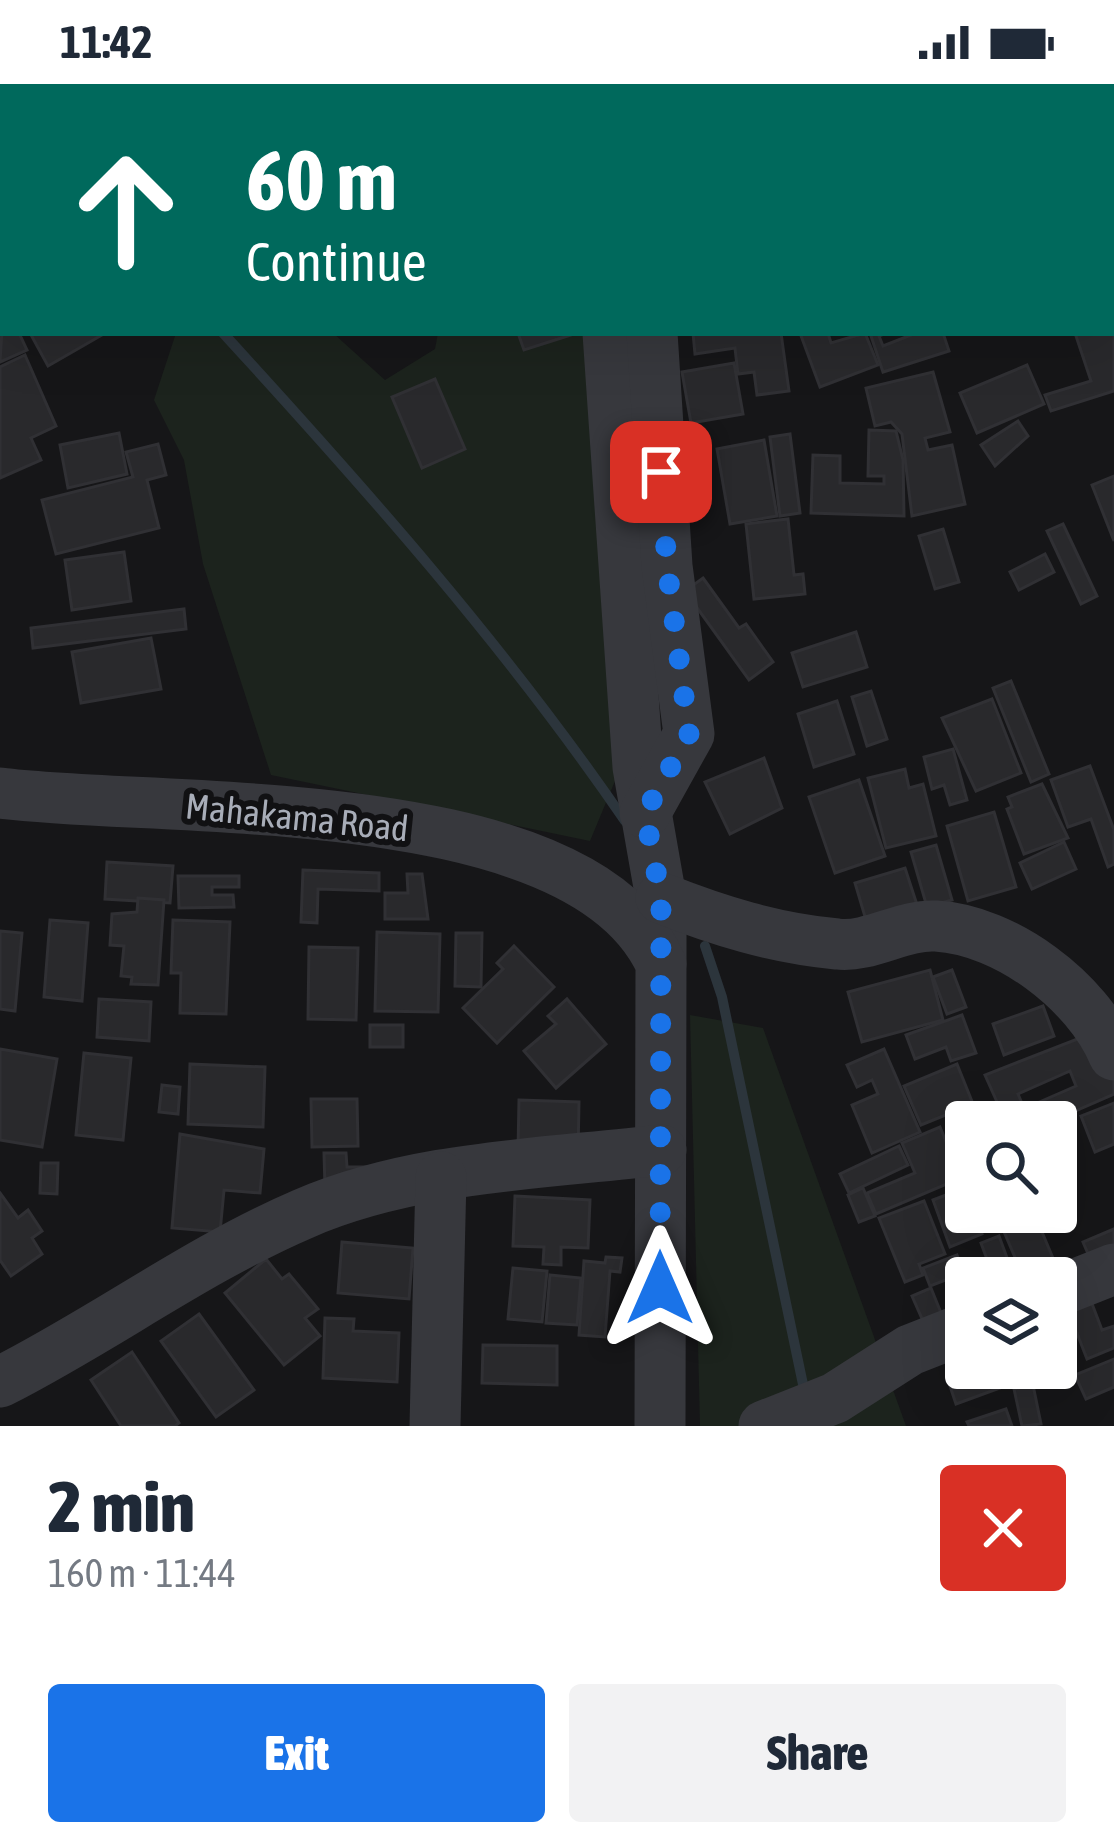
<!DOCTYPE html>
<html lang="en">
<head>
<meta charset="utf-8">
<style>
  :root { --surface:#fff; --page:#f2f2f3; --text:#1f2937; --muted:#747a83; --accent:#1a73e8 }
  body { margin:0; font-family:"Asap Condensed",sans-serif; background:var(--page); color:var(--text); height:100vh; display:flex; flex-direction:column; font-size:45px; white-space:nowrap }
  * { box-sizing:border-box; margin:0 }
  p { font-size:39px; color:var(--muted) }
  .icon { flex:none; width:66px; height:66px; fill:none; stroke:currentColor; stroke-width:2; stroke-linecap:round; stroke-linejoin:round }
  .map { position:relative; height:1342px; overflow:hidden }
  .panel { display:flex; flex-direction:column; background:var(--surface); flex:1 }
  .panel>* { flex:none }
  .top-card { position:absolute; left:0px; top:0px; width:1116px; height:252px; box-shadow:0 12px 48px #0002; background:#00695c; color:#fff; overflow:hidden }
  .buttons { position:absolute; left:945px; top:1017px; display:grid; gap:24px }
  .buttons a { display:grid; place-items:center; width:132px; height:132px; border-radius:12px; background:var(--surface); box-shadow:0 12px 48px #0002; font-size:60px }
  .pin { position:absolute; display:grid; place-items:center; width:102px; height:102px; color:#fff; margin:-51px; border-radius:24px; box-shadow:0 6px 18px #0006 }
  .me { position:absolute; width:132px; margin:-66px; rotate:0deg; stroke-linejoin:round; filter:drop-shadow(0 0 9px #0008) }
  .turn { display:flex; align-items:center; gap:42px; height:252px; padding:0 48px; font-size:54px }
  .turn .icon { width:156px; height:156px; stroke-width:2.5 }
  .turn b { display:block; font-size:84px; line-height:102px }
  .round { display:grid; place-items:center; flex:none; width:126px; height:126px; border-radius:12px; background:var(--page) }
  .head { display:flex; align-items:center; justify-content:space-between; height:204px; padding:0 48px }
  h1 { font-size:72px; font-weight:800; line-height:90px }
  .cta { display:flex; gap:24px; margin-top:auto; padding:24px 48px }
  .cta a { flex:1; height:138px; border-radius:12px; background:var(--accent); color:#fff; font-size:48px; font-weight:800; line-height:138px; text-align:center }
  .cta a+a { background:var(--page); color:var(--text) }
  .status { display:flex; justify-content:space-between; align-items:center; height:84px; padding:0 60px; background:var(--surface); direction:ltr }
  .status svg { height:33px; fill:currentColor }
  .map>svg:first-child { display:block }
  .green { fill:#1c231d }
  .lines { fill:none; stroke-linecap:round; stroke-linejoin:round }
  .stream { stroke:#2c353c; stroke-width:10 }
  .building { fill:#29292c; stroke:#303034; stroke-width:3 }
  .minor { stroke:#37383d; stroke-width:51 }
  .route { stroke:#1a73e8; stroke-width:21; stroke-dasharray:0 37.8 }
  .labels { text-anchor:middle; stroke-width:12; stroke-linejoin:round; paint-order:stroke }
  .street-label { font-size:36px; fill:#a8adb8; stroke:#111113 }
</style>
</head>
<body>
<div class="status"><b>11:42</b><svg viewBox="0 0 49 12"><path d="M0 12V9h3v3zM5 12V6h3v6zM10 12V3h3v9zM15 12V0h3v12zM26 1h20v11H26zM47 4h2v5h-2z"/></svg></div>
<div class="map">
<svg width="1114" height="1342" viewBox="0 0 1114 1342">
  <rect width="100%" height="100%" fill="#161618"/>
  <!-- green -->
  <g class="green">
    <path d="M176,249H333L385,296L435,265L438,249H627L642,632L590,757L271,691L203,480L184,376L154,316Z"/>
    <path d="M690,931L763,944L906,1342H700Z"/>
  </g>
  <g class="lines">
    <!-- stream -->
    <g class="stream">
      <path d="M0,3L3,6"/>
      <path d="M223,249C365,404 506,563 625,737"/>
      <path d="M705,862L722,913L805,1310"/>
    </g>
  </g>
  <!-- building -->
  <g class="building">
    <path d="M1114,220V307L1051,327L1045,311L1091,297L1075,249H1113Z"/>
    <path d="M3,230V249H19L27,266L0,278Z"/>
    <path d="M30,249H101L102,251L48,282Z"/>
    <path d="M518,249H577L524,266Z"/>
    <path d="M693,249H781L789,307L757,311L754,288L738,290L735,264L695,270Z"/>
    <path d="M800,249H828L831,259L865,249L878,281L820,303Z"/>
    <path d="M870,249H886L879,252L883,262L916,249H943L949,267L883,288Z"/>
    <path d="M25,271L56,342L31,354L41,376L0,394V283Z"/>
    <path d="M734,279L743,330L691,339L682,288Z"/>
    <path d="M1027,281L1044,320L977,349L960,309Z"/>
    <path d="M933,288L950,348L925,354L928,366L952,361L965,420L912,432L902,350L891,338L875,342L866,304Z"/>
    <path d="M435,295L465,365L422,384L392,313Z"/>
    <path d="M1018,337L1028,352L995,382L981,361Z"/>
    <path d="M869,346L896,347L903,376L904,432L811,429L813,371L840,372V399L884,400V392H868Z"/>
    <path d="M119,349L127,390L68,404L60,361Z"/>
    <path d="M790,350L800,429L780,432L770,353Z"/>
    <path d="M764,356L777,432L730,440L717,365Z"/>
    <path d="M158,360L166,391L147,396L159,444L56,470L42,416L133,393L126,368Z"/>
    <path d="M1114,392V457L1092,401Z"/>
    <path d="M788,435L794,491L803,490L805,510L754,515L746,440Z"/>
    <path d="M1063,440L1097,512L1081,520L1047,447Z"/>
    <path d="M943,445L959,498L935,505L919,452Z"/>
    <path d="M124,468L131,517L72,526L65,476Z"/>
    <path d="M1045,470L1054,488L1019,506L1010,488Z"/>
    <path d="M703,494L739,544L746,540L773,578L749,596L685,507Z"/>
    <path d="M184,525L186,545L33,564L31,544Z"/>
    <path d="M856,548L867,583L803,603L792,569Z"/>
    <path d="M151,554L161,605L81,619L72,568Z"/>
    <path d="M1011,597L1049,690L1031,698L993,604Z"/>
    <path d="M871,607L887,655L867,662L852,613Z"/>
    <path d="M992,615L1021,689L976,707L942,634Z"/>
    <path d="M837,617L854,670L814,683L798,630Z"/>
    <path d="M953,665L967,716L950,721L944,701L932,705L924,673Z"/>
    <path d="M764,674L782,724L730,750L705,698Z"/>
    <path d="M1090,682L1114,746V780L1108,783L1091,735L1068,743L1051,696Z"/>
    <path d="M905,685L909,704L923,700L936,752L886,764L868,694Z"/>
    <path d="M859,696L885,772L835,789L809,713Z"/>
    <path d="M1042,700L1068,754L1024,770L1007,725L1012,723L1008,713Z"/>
    <path d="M994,728L1016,803L968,817L947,742Z"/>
    <path d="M1064,758L1076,785L1032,805L1020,779Z"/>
    <path d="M936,761L952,816L927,823L911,768Z"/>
    <path d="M107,778L173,782L170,819L105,815Z"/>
    <path d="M905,784L920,830L869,846L855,799Z"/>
    <path d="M303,786L379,789V807L318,805L317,839L301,838Z"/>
    <path d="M407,790H422L428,835H385V809H408Z"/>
    <path d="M178,792H239V803H212V811H233L234,823L179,824Z"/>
    <path d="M138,814L164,816L158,901L131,900L132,893L121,892L124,862L110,861L112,830L137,828Z"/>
    <path d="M50,836L88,839L82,917L44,913Z"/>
    <path d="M173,836L230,838L226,930L180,929L181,889H171Z"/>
    <path d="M0,847L22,849L15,927L0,925Z"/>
    <path d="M377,848L440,850L438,928L375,927Z"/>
    <path d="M456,849H482L481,903L455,902Z"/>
    <path d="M514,862L554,903L497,959L463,924L503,885L497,879Z"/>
    <path d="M309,863L358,864L356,936L308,935Z"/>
    <path d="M930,886L943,936L862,958L848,908Z"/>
    <path d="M952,886L966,923L947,930L933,893Z"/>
    <path d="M99,915L151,918L149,957L97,953Z"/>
    <path d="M567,915L606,960L556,1004L524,967L556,940L548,932Z"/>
    <path d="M1043,922L1054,952L1004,971L993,940Z"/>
    <path d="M962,931L976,969L951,977L946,963L915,975L906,951Z"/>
    <rect x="370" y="941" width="33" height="22"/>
    <path d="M1093,949L1114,996V1010L1050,1038H1034L1028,1023L1076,1002L1070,987L1018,1010L1030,1038H1006L985,991Z"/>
    <path d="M0,965L57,975L42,1063L0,1056Z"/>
    <path d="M884,965L920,1048L872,1069L852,1021L878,1010L872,996L857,1003L847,981Z"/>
    <path d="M84,969L131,974L123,1056L76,1051Z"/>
    <path d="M190,980L265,983L263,1043L188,1040Z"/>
    <path d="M957,980L973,1020L921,1041L904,1002Z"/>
    <path d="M162,1001L180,1003L178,1030L159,1028Z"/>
    <path d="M311,1015H357L358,1062L312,1063Z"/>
    <path d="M519,1016L579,1018L578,1069L518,1067Z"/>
    <path d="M994,1019L1002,1038H969L966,1030Z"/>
    <path d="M1114,1019V1060L1095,1068L1081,1032Z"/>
    <path d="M940,1043L961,1094L876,1130L867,1109L915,1089L902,1059Z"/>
    <path d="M180,1050L264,1065L260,1109L224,1106L220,1148L172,1144Z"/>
    <path d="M899,1062L908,1081L849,1109L840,1090Z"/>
    <path d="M324,1069H346L347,1083H367L325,1104Z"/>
    <path d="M41,1079H58L57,1110L40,1109Z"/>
    <path d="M863,1104L875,1132L859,1138L848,1111Z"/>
    <path d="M954,1108L960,1124L974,1128L982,1150L950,1163L933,1116Z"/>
    <path d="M0,1109L18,1134L28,1126L42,1147L32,1154L42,1170L11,1192L0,1176Z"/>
    <path d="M515,1112L590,1116L588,1164L561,1163V1181L543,1180L544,1163L513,1162Z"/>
    <path d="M924,1117L945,1170L919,1180L923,1191L905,1198L879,1134Z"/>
    <path d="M1034,1129L1055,1179L1023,1192L1002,1143Z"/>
    <path d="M1114,1145V1169L1092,1179L1083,1158Z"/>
    <path d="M999,1152L1013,1190L994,1194L981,1159Z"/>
    <path d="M342,1158L413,1164L409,1215L338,1209Z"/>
    <path d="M957,1171L964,1189L930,1202L923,1184Z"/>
    <path d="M606,1173L622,1174L620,1188L610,1187L605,1253L579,1251L584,1177L605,1179Z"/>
    <path d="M266,1175L282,1195L289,1190L318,1225L305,1234L320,1252L284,1281L225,1209Z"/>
    <path d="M513,1184L547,1187L542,1238L508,1235Z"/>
    <path d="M550,1191L581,1194L577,1241L546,1239Z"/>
    <path d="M931,1204L945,1239L927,1246L912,1212Z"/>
    <path d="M1091,1217L1102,1246L1114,1242V1264L1087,1275L1068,1226Z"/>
    <path d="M199,1230L254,1306L216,1333L161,1257Z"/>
    <path d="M325,1234L354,1235L353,1247L399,1249L397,1298L323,1294Z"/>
    <path d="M483,1261L557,1262V1301L482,1299Z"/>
    <path d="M132,1268L179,1339L175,1342H121L91,1296Z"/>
    <path d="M966,1270V1284H1055L956,1320L948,1296L953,1294V1274Z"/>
    <path d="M1114,1275V1303L1086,1315L1075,1291Z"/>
    <path d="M1033,1301L1041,1340L1022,1342L1014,1305Z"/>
    <path d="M1006,1325L1012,1342H969L967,1338Z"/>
  </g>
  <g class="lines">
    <!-- minor -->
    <g class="minor">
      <path d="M615,3L616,0"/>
      <path d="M608,249L638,683L661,814V880"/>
      <path d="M0,709C167,730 580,702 661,880L660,1342"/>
      <path d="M645,729L689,650L667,482L652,249"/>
      <path d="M661,814C719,837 774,854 837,860C870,864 903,840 936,842C1006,846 1087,907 1114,971"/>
      <path d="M1056,1208L1114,1185"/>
      <path d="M0,1298C103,1246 196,1176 303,1130C413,1082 543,1080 661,1066"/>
      <path d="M435,1342L441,1093"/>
      <path d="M764,1342L835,1314L910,1266L966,1244"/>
    </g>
  </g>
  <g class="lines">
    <!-- route -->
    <path class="route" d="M660,1204L661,814L645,729L689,650L667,482L661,388"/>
  </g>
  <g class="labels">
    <!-- street labels -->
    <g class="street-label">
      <text transform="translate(297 733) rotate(6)" y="13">Mahakama Road</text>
    </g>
  </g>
</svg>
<div class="buttons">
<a><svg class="icon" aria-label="search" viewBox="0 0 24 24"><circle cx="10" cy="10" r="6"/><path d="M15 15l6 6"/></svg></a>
<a><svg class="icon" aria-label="layers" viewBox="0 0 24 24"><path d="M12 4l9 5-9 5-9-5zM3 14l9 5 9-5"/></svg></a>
</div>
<div class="pin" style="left:661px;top:388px;background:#d93025"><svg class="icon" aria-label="arrive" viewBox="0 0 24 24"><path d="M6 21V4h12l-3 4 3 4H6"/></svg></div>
<svg class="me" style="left:660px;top:1204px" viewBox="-20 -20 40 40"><path d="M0-17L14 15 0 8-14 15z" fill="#1a73e8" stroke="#fff" stroke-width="4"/></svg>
<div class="top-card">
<div class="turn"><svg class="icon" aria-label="ahead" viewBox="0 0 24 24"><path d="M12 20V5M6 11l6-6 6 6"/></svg><div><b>60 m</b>Continue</div></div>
</div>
</div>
<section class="panel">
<div class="head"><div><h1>2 min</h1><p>160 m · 11:44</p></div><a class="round" style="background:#d93025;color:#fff"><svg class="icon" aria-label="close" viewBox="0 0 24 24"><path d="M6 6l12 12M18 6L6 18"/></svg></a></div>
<div class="cta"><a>Exit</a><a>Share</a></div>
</section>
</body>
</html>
